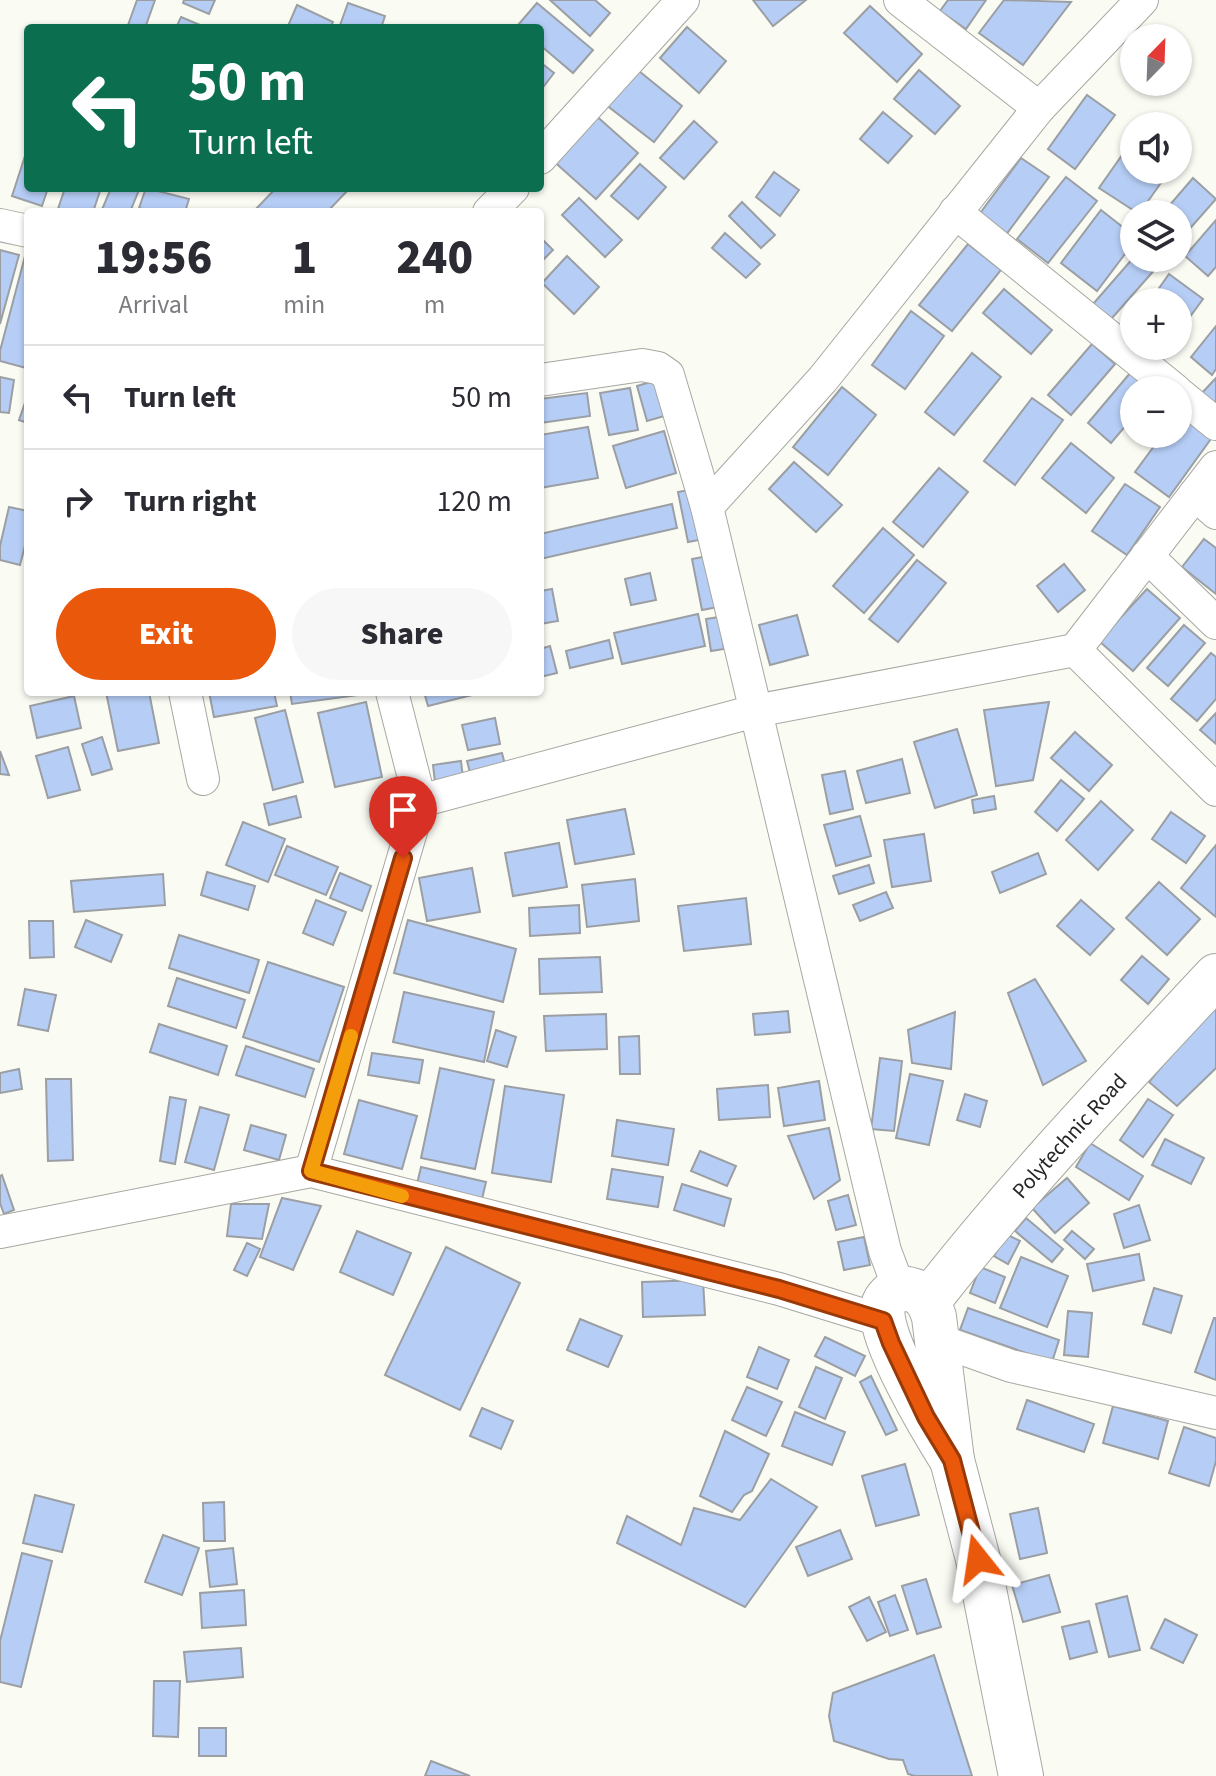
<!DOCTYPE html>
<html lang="en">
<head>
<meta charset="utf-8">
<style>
  :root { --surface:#fff; --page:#f7f7f7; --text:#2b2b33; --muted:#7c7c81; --line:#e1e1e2; --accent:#ea580c }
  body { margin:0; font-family:"Source Sans 3",sans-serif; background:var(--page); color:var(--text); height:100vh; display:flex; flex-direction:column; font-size:30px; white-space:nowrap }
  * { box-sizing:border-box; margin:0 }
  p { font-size:26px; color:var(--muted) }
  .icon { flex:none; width:44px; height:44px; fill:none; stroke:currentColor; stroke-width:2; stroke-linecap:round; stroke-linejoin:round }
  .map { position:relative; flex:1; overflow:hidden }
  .sheet { position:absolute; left:24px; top:208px; width:520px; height:488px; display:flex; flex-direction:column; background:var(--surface); border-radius:8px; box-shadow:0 2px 6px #0004 }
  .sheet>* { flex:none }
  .hud { position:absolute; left:24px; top:24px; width:520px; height:168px; border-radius:8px; box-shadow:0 2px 6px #0004; background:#0b6e4f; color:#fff; overflow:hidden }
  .needle { width:52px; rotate:23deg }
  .buttons { position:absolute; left:1120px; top:24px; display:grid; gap:16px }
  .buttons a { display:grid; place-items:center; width:72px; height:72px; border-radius:50%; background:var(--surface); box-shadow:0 2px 6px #0004; font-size:40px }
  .pin { position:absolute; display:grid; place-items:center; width:68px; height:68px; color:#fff; margin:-82px -34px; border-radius:50% 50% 50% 0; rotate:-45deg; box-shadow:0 0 8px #0007 }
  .pin .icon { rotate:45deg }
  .me { position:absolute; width:88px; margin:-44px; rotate:345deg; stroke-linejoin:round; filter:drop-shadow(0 0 6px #0008) }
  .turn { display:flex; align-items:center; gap:28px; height:168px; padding:0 32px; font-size:36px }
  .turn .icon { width:104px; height:104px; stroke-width:2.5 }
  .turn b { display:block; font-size:56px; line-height:68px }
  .eta { display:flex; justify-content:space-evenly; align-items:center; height:136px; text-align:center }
  .eta b { font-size:48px; font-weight:800; line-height:56px }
  .action { display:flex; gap:16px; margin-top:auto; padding:16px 32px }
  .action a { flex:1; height:92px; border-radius:48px; background:var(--accent); color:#fff; font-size:32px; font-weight:800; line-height:92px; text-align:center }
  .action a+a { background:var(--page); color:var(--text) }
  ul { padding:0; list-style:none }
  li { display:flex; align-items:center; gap:24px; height:104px; padding:0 32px; border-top:2px solid var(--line) }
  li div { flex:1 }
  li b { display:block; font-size:30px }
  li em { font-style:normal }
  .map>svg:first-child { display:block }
  .building { fill:#b6cef6; stroke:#9b9fa4; stroke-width:2 }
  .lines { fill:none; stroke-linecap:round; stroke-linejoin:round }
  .street-casing { stroke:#a7a8a2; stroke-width:34 }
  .secondary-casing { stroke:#a7a8a2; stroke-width:46 }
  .street { stroke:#fff; stroke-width:32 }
  .secondary { stroke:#fff; stroke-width:44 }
  .route-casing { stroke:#983908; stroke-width:20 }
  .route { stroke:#ea580c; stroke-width:14 }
  .slow { stroke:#f59e0b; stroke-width:14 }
  .labels { text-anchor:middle; stroke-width:7; stroke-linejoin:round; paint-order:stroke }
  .street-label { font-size:22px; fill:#262624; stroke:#fffffe }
</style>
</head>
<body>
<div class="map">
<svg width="1216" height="1776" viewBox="0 0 1216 1776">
  <rect width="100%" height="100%" fill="#fafbf3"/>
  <!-- building -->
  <g class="building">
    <path d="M137,0H155L145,28H127Z"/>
    <path d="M184,0H215L209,14L183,3Z"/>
    <path d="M550,0H595L610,13L590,36Z"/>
    <path d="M753,0H806L773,26Z"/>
    <path d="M948,0H986L966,29L940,11Z"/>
    <path d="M1004,0L1071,2L1023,65L979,33Z"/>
    <path d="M348,3L385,16L381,28H339Z"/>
    <path d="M537,3L593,50L573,73L540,45V28H521L518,25Z"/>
    <path d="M297,5L333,22L330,28H293L288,26Z"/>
    <path d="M870,6L922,54L897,82L844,33Z"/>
    <path d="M181,17L207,28H176Z"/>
    <path d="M687,27L726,61L699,93L660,58Z"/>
    <path d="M540,62L554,73L540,91Z"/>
    <path d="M634,67L682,106L654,142L605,104Z"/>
    <path d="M919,70L960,106L935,134L894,99Z"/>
    <path d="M1087,95L1115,115L1075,169L1048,149Z"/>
    <path d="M883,112L912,136L888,163L860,139Z"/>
    <path d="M593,113L638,153L596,199L551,159Z"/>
    <path d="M694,121L717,142L684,179L660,158Z"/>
    <path d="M1134,138V170H1170L1139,214L1099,188Z"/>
    <path d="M25,156L28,157V188H48L42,206L12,196Z"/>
    <path d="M1021,158L1049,177L1005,236L978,216Z"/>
    <path d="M640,164L666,187L638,219L611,196Z"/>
    <path d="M774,172L799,190L780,216L756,197Z"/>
    <path d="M1066,177L1097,201L1048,263L1017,239Z"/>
    <path d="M1193,178L1216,199L1178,242V214H1162Z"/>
    <path d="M65,188H101L93,212H57Z"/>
    <path d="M111,188L139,190L130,212H101Z"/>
    <path d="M146,188L189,199L185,212H152L139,208Z"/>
    <path d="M276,188H350L327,212H253Z"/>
    <path d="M579,198L622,240L605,257L562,215Z"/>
    <path d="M742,202L775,235L761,248L729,216Z"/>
    <path d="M1101,210L1134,236V242L1097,291L1061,263Z"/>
    <path d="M1216,220V267L1208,276L1185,256Z"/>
    <path d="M725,233L760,264L746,278L712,248Z"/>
    <path d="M540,237L553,250L540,263Z"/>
    <path d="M968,244L1001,270L952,331L919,305Z"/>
    <path d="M0,250L19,255L0,324Z"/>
    <path d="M25,256L28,257L26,368L0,361V351Z"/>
    <path d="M567,256L599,287L574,314L542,283Z"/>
    <path d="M1134,257L1147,258L1157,267L1105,326L1087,311Z"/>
    <path d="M1169,274L1203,299L1189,318L1178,310V302H1167L1155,294Z"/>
    <path d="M1004,289L1052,330L1031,354L983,313Z"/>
    <path d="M911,311L944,336L905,389L872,365Z"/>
    <path d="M1216,326V369L1212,375L1191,357Z"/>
    <path d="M1092,344L1115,364L1071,415L1048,395Z"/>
    <path d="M972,353L1001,377L954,435L925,412Z"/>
    <path d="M1131,372L1153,390H1134V416L1111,443L1088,423Z"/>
    <path d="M0,377L14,380L9,413L0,412Z"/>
    <path d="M1216,378V402L1212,406L1200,395Z"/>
    <path d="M661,379L671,414L647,421L637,386Z"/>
    <path d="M842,387L876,415L828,475L793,447Z"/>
    <path d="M630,388L638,430L609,435L600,393Z"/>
    <path d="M587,393L590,416L540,423V399Z"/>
    <path d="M28,394V423L19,420Z"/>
    <path d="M1032,398L1063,420L1015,485L984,461Z"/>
    <path d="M1178,413L1213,436L1169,497L1135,472L1163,434H1178Z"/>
    <path d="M588,427L598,478L540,488V435Z"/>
    <path d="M664,431L676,473L626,488L613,446Z"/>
    <path d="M1071,443L1114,478L1086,513L1042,478Z"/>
    <path d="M794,462L842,505L816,532L769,489Z"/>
    <path d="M939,468L968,492L923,547L893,522Z"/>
    <path d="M1125,484L1160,507L1127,555L1092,531Z"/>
    <path d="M689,490L699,540L688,542L678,492Z"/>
    <path d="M672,504L677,528L540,559V534Z"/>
    <path d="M9,507L28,511V534L20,565L0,560V546Z"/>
    <path d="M883,528L914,555L864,613L833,586Z"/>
    <path d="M1204,539L1216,548V594L1182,567Z"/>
    <path d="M708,556L718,607L702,610L692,559Z"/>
    <path d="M917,560L946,583L898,642L869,619Z"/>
    <path d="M1064,564L1085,590L1058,612L1037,586Z"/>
    <path d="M650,573L656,600L631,605L625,579Z"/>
    <path d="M552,589L558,621L540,624V591Z"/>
    <path d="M1147,589L1180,618L1133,671L1099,641Z"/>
    <path d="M698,614L705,646L622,664L614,633Z"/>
    <path d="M797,615L808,655L770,665L759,625Z"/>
    <path d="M719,617L724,649L711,651L706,619Z"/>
    <path d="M1184,625L1205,643L1168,686L1147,668Z"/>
    <path d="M609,640L613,658L570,668L566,651Z"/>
    <path d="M550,646L557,673L540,677V649Z"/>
    <path d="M1211,653L1216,657V699L1197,721L1171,699Z"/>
    <path d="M106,692H149L159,743L118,751Z"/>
    <path d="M209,692H274L277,706L214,717Z"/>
    <path d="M290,692H366V694L292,704Z"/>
    <path d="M424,692H484L428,706Z"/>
    <path d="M74,696L81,728L37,738L30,706Z"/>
    <path d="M366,702L382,777L335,787L318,713Z"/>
    <path d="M1049,702L1033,780L996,786L984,710Z"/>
    <path d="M285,710L303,782L273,790L255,718Z"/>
    <path d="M1216,713V744L1200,730Z"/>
    <path d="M495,718L500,744L468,750L462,725Z"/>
    <path d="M957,729L977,795L935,808L914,742Z"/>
    <path d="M1075,732L1112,765L1089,791L1051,758Z"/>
    <path d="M102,737L112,769L92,775L82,744Z"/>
    <path d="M68,747L80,790L48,798L36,756Z"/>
    <path d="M0,751L9,775L0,774Z"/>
    <path d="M502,753L508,776L473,784L467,761Z"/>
    <path d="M902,759L910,793L866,803L857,771Z"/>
    <path d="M461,761L464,786L436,790L433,765Z"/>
    <path d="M845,771L853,809L830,814L822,775Z"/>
    <path d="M1061,780L1084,799L1057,831L1035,812Z"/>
    <path d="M296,796L301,817L269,825L264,804Z"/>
    <path d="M994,796L996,809L974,813L972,800Z"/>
    <path d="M1101,801L1133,830L1098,870L1066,840Z"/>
    <path d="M625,809L634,854L575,864L567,820Z"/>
    <path d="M1171,812L1205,836L1186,863L1152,839Z"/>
    <path d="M860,816L871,856L836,866L824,825Z"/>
    <path d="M243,822L285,839L268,882L226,865Z"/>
    <path d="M924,834L931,881L892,887L884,840Z"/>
    <path d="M559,843L567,887L513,896L505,853Z"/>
    <path d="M1216,845V917L1181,888Z"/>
    <path d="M287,846L338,867L326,895L275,875Z"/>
    <path d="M1038,853L1046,874L1000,893L992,872Z"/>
    <path d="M869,865L874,883L839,894L833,876Z"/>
    <path d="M472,868L480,912L427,921L419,878Z"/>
    <path d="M207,872L255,886L248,910L201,895Z"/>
    <path d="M340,873L371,886L362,911L330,898Z"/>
    <path d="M163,874L165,905L74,912L71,881Z"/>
    <path d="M635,879L639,921L587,927L582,885Z"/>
    <path d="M1159,882L1200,919L1167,955L1126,918Z"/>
    <path d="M886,892L893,908L860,921L853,905Z"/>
    <path d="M746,898L751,944L684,951L678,906Z"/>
    <path d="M316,900L346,912L333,945L303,933Z"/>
    <path d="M1081,900L1114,929L1090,955L1057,926Z"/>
    <path d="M579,905L580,933L530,936L529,908Z"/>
    <path d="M86,920L122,935L111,962L75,947Z"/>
    <path d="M408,920L516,949L503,1002L394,973Z"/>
    <path d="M29,921H53L54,957L30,958Z"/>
    <path d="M179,935L259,960L249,993L169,968Z"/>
    <path d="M1142,956L1169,979L1148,1004L1121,980Z"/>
    <path d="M600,957L602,992L540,994L539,959Z"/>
    <path d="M268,962L344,987L319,1062L243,1037Z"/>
    <path d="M177,978L245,1000L236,1028L168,1006Z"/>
    <path d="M1035,979L1086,1061L1043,1085L1008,993Z"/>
    <path d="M25,989L56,995L48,1031L18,1025Z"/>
    <path d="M404,992L494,1012L484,1062L393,1042Z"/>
    <path d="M1216,1000V1068L1177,1106L1149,1082Z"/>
    <path d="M788,1011L790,1032L755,1035L753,1014Z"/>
    <path d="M955,1012L951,1069L912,1063L908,1030Z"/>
    <path d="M606,1014L607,1049L546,1051L544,1016Z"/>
    <path d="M159,1024L227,1046L218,1075L150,1052Z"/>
    <path d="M496,1030L516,1037L507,1067L487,1061Z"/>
    <path d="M639,1036L640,1074H620L619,1037Z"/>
    <path d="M246,1046L314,1069L305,1097L236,1075Z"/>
    <path d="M372,1053L423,1060L419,1083L368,1075Z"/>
    <path d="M880,1058L902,1061L894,1131L871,1129Z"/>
    <path d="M440,1068L494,1080L475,1169L421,1158Z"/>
    <path d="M19,1069L22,1089L0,1093V1073Z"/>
    <path d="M910,1074L943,1081L929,1145L896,1138Z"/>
    <path d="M46,1079H71L73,1160L48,1161Z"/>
    <path d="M819,1081L825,1120L784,1126L778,1088Z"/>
    <path d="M768,1085L770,1117L719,1120L717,1089Z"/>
    <path d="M505,1086L564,1095L551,1182L492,1173Z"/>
    <path d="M965,1094L987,1101L980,1127L957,1120Z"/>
    <path d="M170,1097L186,1100L175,1164L160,1161Z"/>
    <path d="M1148,1099L1173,1115L1143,1157L1120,1140Z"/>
    <path d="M359,1100L417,1116L402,1169L344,1154Z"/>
    <path d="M200,1107L229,1115L214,1170L185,1162Z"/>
    <path d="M617,1120L674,1129L668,1165L612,1156Z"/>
    <path d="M251,1125L286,1135L279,1160L244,1150Z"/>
    <path d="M829,1128L840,1180L814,1199L788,1136Z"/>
    <path d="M1165,1139L1204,1158L1191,1184L1152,1165Z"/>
    <path d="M1090,1143L1143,1176L1129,1200L1076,1167Z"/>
    <path d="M700,1151L736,1166L727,1186L691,1171Z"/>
    <path d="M421,1167L486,1182L482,1199L417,1184Z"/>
    <path d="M612,1169L663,1177L658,1207L607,1199Z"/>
    <path d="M2,1175L14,1210L4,1214L0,1203V1176Z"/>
    <path d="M1067,1178L1089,1203L1055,1233L1032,1208Z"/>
    <path d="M682,1184L731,1199L724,1226L674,1210Z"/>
    <path d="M848,1195L856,1225L836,1230L828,1201Z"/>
    <path d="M282,1198L321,1206L293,1270L260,1257Z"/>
    <path d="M231,1204H269L262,1239L227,1236Z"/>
    <path d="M1139,1205L1150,1240L1124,1248L1114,1214Z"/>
    <path d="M1026,1218L1063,1249L1052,1262L1015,1231Z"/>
    <path d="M357,1231L411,1253L393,1295L340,1272Z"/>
    <path d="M1072,1231L1094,1249L1085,1259L1064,1240Z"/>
    <path d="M1006,1234L1020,1241L1008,1264L994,1256Z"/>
    <path d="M864,1237L870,1265L844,1270L838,1242Z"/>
    <path d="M247,1243L260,1249L247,1276L234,1270Z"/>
    <path d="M446,1247L520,1283L460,1410L385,1375Z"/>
    <path d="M1139,1254L1144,1280L1093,1291L1087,1264Z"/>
    <path d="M1021,1257L1068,1276L1047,1327L1000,1308Z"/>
    <path d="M980,1267L1005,1277L995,1303L970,1293Z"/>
    <path d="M703,1280L705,1315L643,1317L642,1282Z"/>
    <path d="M1154,1288L1182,1296L1171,1333L1143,1324Z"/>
    <path d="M968,1308L1059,1340L1052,1362L960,1330Z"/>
    <path d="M1068,1311L1092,1313L1088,1357L1064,1355Z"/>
    <path d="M1214,1318H1216V1380L1195,1372Z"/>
    <path d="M580,1319L622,1336L608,1367L567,1350Z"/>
    <path d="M825,1337L865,1356L855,1376L815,1356Z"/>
    <path d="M759,1347L789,1360L777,1389L747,1377Z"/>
    <path d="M816,1367L842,1378L825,1419L799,1407Z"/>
    <path d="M871,1376L897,1430L886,1435L860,1382Z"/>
    <path d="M747,1387L782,1402L766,1436L732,1420Z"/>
    <path d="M1027,1400L1094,1424L1084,1452L1017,1429Z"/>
    <path d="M1113,1406L1168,1421L1158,1459L1103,1443Z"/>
    <path d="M482,1408L513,1421L501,1449L470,1436Z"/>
    <path d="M795,1412L845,1432L832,1465L782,1446Z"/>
    <path d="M1184,1427L1216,1438V1461L1209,1486L1169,1473Z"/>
    <path d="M725,1431L769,1454L752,1491L744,1495L732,1512L700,1496Z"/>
    <path d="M905,1464L919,1515L876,1526L862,1476Z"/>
    <path d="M771,1479L817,1507L745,1607L617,1543L627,1516L681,1545L694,1508L740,1520Z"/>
    <path d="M35,1495L74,1505L62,1552L23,1543Z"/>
    <path d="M224,1502L225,1541H204L203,1503Z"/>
    <path d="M1038,1508L1047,1553L1020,1559L1010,1514Z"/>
    <path d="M840,1530L852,1559L808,1576L796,1547Z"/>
    <path d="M163,1535L199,1548L182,1595L145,1582Z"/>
    <path d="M233,1548L237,1584L210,1587L206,1551Z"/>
    <path d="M22,1553L52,1561L21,1687L0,1682V1641Z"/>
    <path d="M1049,1575L1060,1612L1023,1622L1012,1585Z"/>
    <path d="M926,1579L941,1627L917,1634L902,1586Z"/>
    <path d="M244,1590L246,1625L202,1628L200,1593Z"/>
    <path d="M895,1595L908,1630L890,1636L878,1602Z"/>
    <path d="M1127,1596L1140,1650L1109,1657L1096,1604Z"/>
    <path d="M869,1597L886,1632L867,1641L849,1607Z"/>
    <path d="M1165,1619L1197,1635L1183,1663L1151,1648Z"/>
    <path d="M1089,1621L1097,1652L1070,1659L1062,1627Z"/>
    <path d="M241,1648L243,1677L187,1682L184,1652Z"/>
    <path d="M934,1655L972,1776H915L908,1774L903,1760L889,1759L834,1741L829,1716L833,1693Z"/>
    <path d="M154,1681H180L178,1737L153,1736Z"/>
    <rect x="199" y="1728" width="27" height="28"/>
    <path d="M431,1761L470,1776H425Z"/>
  </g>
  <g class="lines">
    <defs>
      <g id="street">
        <path d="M900,0L1039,108"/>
        <path d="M540,158L683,0"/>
        <path d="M489,212L513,188"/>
        <path d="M955,212L1175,390"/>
        <path d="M0,225L28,231"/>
        <path d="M540,380L642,365L658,368L668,375L707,507L885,1251L899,1288"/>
        <path d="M1178,393L1216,424"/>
        <path d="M1195,494L1216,513"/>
        <path d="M707,507L823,379L1039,108L1142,0"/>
        <path d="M1147,556L1216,623"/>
        <path d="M1075,650L1216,467"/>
        <path d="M185,692L203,779"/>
        <path d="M420,801L755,711L1075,650L1216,790"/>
        <path d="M311,1171L420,801L392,692"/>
        <path d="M0,1232L311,1171L779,1289L883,1321"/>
        <path d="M938,1340L1011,1366L1216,1413"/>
      </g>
      <g id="secondary">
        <path d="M899,1288C920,1289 928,1297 934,1317L952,1460C935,1433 876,1336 883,1306C885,1298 892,1293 899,1288Z"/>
        <path id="s1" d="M929,1300C1018,1186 1118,1081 1216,976"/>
        <path d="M952,1460L978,1559L1021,1776"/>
      </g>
    </defs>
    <!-- street casing -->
    <use href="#street" class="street-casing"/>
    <!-- secondary casing -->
    <use href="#secondary" class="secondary-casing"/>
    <!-- street -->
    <use href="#street" class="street"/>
    <!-- secondary -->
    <use href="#secondary" class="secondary"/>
  </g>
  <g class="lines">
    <defs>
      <path id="route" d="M403,858L311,1171L779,1289L883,1321L891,1343L926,1417L952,1460L978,1559"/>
    </defs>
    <!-- route casing -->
    <use href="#route" class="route-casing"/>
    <!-- route -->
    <use href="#route" class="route"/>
    <!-- slow -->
    <path class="slow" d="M351,1036L311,1171L402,1196"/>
  </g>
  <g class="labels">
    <!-- street labels -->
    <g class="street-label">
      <text dy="8" stroke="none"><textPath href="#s1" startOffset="216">Polytechnic Road</textPath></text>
    </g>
  </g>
</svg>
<div class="buttons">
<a><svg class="needle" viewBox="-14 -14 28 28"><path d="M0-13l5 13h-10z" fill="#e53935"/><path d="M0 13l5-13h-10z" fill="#7c7c81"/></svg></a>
<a><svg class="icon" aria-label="sound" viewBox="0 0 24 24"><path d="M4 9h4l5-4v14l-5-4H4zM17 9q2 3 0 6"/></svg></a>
<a><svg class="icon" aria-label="layers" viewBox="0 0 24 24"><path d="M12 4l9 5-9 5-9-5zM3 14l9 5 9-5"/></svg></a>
<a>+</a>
<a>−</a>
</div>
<div class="pin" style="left:403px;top:858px;background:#d93025"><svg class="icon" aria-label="arrive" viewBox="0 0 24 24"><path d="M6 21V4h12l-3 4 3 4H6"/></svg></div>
<svg class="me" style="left:978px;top:1559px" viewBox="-20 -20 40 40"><path d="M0-17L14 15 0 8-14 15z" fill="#ea580c" stroke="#fff" stroke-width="4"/></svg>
<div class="hud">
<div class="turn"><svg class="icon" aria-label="left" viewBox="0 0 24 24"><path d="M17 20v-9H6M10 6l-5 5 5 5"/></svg><div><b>50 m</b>Turn left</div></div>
</div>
<section class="sheet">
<div class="eta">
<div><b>19:56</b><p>Arrival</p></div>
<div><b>1</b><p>min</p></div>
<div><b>240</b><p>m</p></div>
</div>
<ul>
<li><svg class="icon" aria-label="left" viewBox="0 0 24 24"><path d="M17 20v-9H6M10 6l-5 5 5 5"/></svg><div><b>Turn left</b></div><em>50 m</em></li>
<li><svg class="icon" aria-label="right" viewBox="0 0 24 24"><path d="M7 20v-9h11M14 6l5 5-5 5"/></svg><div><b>Turn right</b></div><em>120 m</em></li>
</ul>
<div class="action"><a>Exit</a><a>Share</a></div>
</section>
</div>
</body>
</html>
